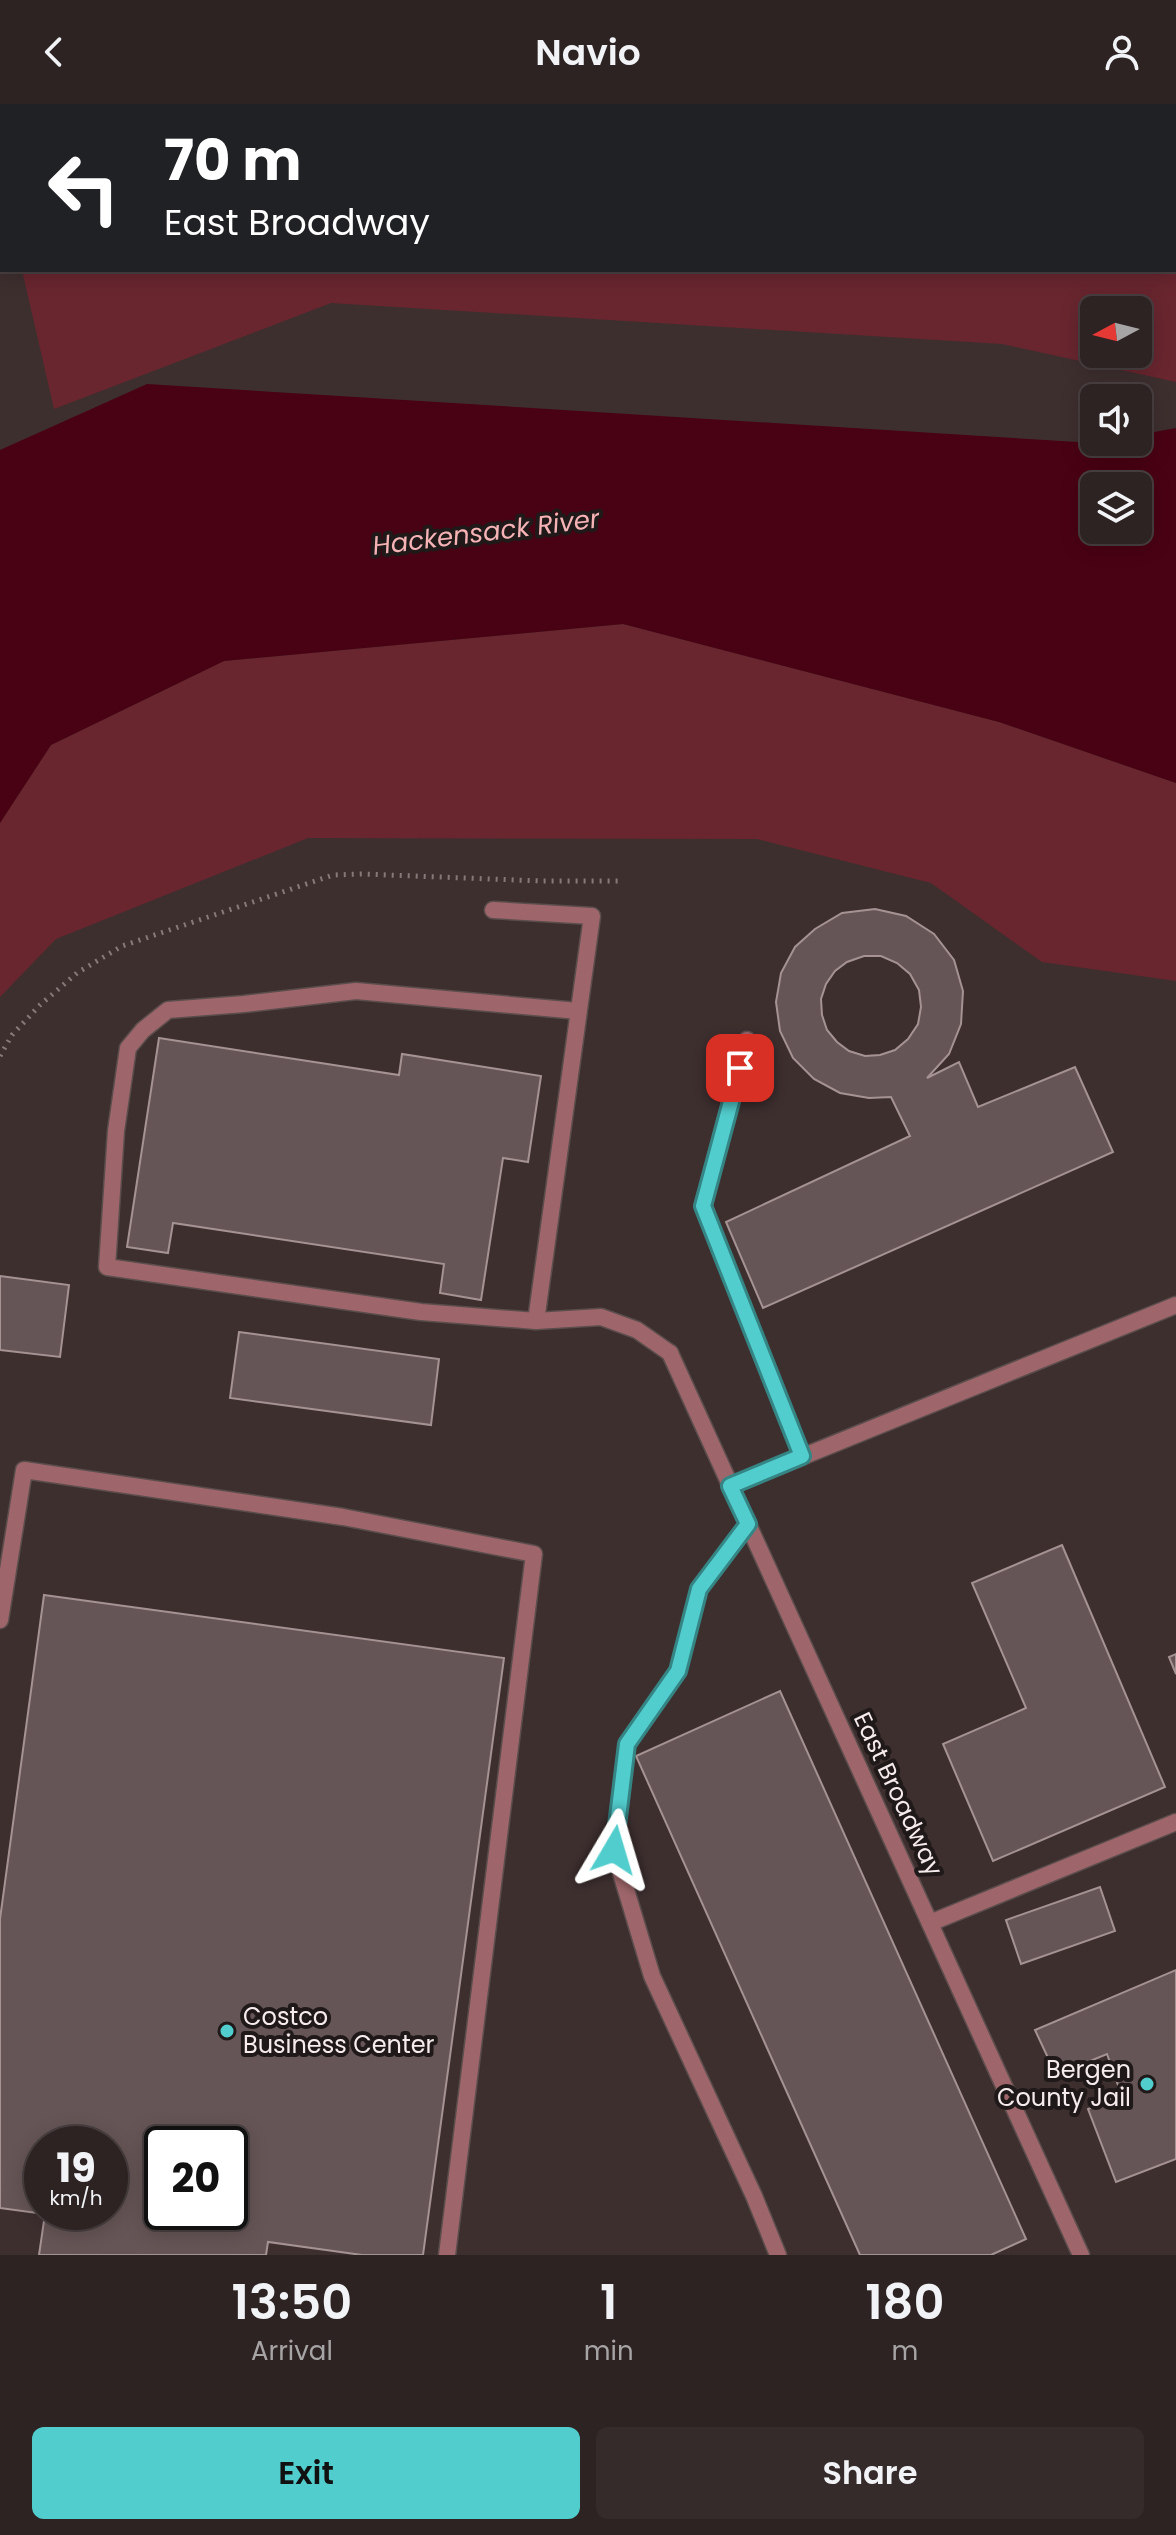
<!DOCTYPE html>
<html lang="en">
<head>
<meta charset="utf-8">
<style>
  :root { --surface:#2e2323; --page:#362b2b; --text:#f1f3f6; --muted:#a7a4a6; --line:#494041; --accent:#52cdcd }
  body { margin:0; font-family:Poppins,sans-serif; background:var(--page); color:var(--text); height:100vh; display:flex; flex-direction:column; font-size:30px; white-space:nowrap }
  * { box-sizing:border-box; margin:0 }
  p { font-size:26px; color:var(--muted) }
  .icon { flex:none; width:44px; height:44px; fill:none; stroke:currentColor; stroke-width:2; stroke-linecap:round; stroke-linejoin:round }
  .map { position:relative; height:2151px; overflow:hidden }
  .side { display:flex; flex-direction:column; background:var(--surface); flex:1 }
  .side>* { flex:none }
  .banner { position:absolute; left:0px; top:0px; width:1176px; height:168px; box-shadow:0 4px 20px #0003,0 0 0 2px var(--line); background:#202124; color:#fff; overflow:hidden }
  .needle { width:52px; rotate:263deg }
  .buttons { position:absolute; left:1080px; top:192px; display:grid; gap:16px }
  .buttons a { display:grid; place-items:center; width:72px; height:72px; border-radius:12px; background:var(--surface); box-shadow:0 4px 20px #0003,0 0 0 2px var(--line); font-size:40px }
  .speed { position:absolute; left:24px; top:2022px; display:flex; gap:16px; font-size:40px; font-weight:700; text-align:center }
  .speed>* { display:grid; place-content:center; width:104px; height:104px; border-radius:50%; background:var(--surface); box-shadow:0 4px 20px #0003,0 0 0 2px var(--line); line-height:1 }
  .speed small { font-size:20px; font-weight:400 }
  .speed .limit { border:4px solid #111; border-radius:12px; background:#fff; color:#111 }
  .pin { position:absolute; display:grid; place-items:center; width:68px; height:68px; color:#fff; margin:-34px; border-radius:16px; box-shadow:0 4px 12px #0006 }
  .me { position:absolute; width:88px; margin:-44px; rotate:7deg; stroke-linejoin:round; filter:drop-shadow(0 0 6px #0008) }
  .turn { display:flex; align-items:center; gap:28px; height:168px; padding:0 32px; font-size:36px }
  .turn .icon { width:104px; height:104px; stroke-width:2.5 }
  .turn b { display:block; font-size:56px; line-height:68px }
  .eta { display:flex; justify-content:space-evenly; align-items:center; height:136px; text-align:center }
  .eta b { font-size:48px; font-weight:600; line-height:56px }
  .primary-button { display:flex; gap:16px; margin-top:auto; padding:16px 32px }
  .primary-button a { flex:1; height:92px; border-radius:12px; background:var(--accent); color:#111; font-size:32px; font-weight:600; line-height:92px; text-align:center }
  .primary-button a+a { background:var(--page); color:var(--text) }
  header { display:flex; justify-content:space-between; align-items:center; height:104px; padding:0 32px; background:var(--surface); font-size:36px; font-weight:600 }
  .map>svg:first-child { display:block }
  .green { fill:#69262f; fill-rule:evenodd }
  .water { fill:#490213; fill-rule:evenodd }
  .building { fill:#665556; stroke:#a59293; stroke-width:2; fill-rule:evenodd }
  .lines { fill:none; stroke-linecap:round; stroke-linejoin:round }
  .lane-casing { stroke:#5c4d4d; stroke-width:19 }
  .street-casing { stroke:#5c4d4d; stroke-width:19 }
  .secondary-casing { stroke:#5c4d4d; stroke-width:19 }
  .path { stroke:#87797a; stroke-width:5; stroke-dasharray:2 6; stroke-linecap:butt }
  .lane { stroke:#9e666a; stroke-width:16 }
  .street { stroke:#9e666a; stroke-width:16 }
  .secondary { stroke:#da8188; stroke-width:16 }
  .route-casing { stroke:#358585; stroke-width:20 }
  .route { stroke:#52cdcd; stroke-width:14 }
  .poi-dot { fill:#52cdcd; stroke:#201919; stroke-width:3 }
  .labels { text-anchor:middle; stroke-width:8; stroke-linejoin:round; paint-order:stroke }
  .street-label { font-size:24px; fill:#f7eced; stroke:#201919 }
  .poi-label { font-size:24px; fill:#f7eced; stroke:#201919; text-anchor:start }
  .water-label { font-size:26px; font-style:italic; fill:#f6b3b6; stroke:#201919 }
</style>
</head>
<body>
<header><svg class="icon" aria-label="back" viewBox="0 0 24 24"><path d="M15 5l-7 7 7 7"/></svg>Navio<svg class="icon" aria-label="person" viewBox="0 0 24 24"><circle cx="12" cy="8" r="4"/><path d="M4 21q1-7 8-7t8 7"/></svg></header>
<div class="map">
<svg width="1176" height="2151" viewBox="0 0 1176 2151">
  <rect width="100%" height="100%" fill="#3e2f2f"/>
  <!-- green -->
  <g class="green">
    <path d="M1176,138V278L1002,240L331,199L54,305L22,166H1174ZM1094,206H1138V250H1094Z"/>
    <path d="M623,520L999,618L1176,679V877L1042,858L931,779L757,735L308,734L56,835L0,893V719L51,641L224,557Z"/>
  </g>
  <!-- water -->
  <path class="water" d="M147,280L1094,339L1138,338V331L1176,324V679L999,618L623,520L224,557L51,641L0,719V346ZM1094,382H1138V426H1094Z"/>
  <!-- building -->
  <g class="building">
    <path d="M875,805L906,812L934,830L954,856L963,887L961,920L949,950L927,974L959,958L978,1003L1075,963L1113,1048L763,1204L726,1118L910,1032L891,993L869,994L840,989L814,975L793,954L780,927L776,898L781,869L795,843L815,825L842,809ZM864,852H881L897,859L910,870L919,886L921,903L918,920L908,935L895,946L880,951L865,952L849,947L837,938L827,926L822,911L821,895L826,880L835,867L847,858Z"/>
    <path d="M159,934L399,971L402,950L541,972L528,1058L503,1054L481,1196L440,1189L444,1160L173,1119L168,1149L127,1143Z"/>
    <path d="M0,1172L69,1181L60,1253L0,1246Z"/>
    <path d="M239,1228L439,1255L431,1321L230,1294Z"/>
    <path d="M1062,1441L1165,1683L993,1757L943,1640L1026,1604L972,1479Z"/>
    <path d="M44,1491L504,1554L423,2151H362L268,2138L266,2151H39L45,2110L0,2104V1815ZM42,2040H110V2108H42ZM162,2040H230V2108H162Z"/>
    <path d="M1176,1550V1570L1169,1553Z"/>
    <path d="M780,1587L1026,2135L991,2151H860L636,1652Z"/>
    <path d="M1100,1783L1115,1827L1021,1860L1006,1816Z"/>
    <path d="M1176,1866V2055L1116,2078L1088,2005L1121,1990L1107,1950L1056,1971L1035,1926Z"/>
  </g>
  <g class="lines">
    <defs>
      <g id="lane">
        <path d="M298,2V0"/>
        <path d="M493,806L592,812L536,1217"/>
        <path d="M578,907L356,887L244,900L168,906L143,926L128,944L116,1027L107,1163L421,1208L536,1217L601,1213L637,1226L670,1249"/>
        <path d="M747,936L703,1102L802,1352"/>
        <path d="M730,1382L1176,1201"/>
        <path d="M748,1420L699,1485L678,1567L627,1640L614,1746L652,1872L754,2092L778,2151"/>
        <path d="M0,1516L24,1366L343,1413L534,1450L447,2151"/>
        <path d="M930,1819L1176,1718"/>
      </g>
      <g id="street">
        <path d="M492,2V0"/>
        <path d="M670,1249L1081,2151"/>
      </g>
      <g id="secondary">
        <path d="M192,0L215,2"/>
        <path d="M1174,68H1176"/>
      </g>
    </defs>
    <!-- lane casing -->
    <use href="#lane" class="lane-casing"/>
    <!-- street casing -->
    <use href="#street" class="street-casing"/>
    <!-- secondary casing -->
    <use href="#secondary" class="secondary-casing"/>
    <!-- path -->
    <path class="path" d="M0,952L12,931L40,901L77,869L122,842L333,771L362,770L541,777H623"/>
    <!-- lane -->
    <use href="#lane" class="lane"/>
    <!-- street -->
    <use href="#street" class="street"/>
    <!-- secondary -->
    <use href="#secondary" class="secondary"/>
  </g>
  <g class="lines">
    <defs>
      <path id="route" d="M614,1746L627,1640L678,1567L699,1485L748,1420L730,1382L802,1352L703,1102L740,964"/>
    </defs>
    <!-- route casing -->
    <use href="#route" class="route-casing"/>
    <!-- route -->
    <use href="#route" class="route"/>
  </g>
  <!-- markers -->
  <g class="poi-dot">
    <circle cx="227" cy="1927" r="8"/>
    <circle cx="1147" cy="1980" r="8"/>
  </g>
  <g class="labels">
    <!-- street labels -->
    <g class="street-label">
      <text transform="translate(898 1690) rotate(65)" y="8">East Broadway</text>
    </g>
    <!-- poi labels -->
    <g class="poi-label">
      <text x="243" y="1921">Costco<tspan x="243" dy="28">Business Center</tspan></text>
      <text x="1131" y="1974" text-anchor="end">Bergen<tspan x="1131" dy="28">County Jail</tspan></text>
    </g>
    <!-- water labels -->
    <g class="water-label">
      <text transform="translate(486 428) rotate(-7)" y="9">Hackensack River</text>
    </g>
  </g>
</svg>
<div class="buttons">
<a><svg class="needle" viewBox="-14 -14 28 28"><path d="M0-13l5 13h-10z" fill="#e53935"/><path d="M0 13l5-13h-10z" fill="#a7a4a6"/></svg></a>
<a><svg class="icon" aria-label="sound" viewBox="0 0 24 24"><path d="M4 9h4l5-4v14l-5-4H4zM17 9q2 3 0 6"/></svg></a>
<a><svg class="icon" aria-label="layers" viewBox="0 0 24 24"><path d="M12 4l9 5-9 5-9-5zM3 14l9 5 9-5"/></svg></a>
</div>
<div class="speed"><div>19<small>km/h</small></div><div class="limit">20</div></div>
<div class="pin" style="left:740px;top:964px;background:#d93025"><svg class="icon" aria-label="arrive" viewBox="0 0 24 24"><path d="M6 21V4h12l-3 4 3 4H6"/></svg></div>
<svg class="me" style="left:614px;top:1746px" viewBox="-20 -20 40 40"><path d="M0-17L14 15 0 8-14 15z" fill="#52cdcd" stroke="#fff" stroke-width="4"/></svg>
<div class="banner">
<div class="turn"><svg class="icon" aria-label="left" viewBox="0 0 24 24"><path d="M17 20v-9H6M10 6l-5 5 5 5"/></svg><div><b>70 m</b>East Broadway</div></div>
</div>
</div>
<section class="side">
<div class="eta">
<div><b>13:50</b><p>Arrival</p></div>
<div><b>1</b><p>min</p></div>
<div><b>180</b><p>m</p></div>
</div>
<div class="primary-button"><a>Exit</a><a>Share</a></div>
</section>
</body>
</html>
